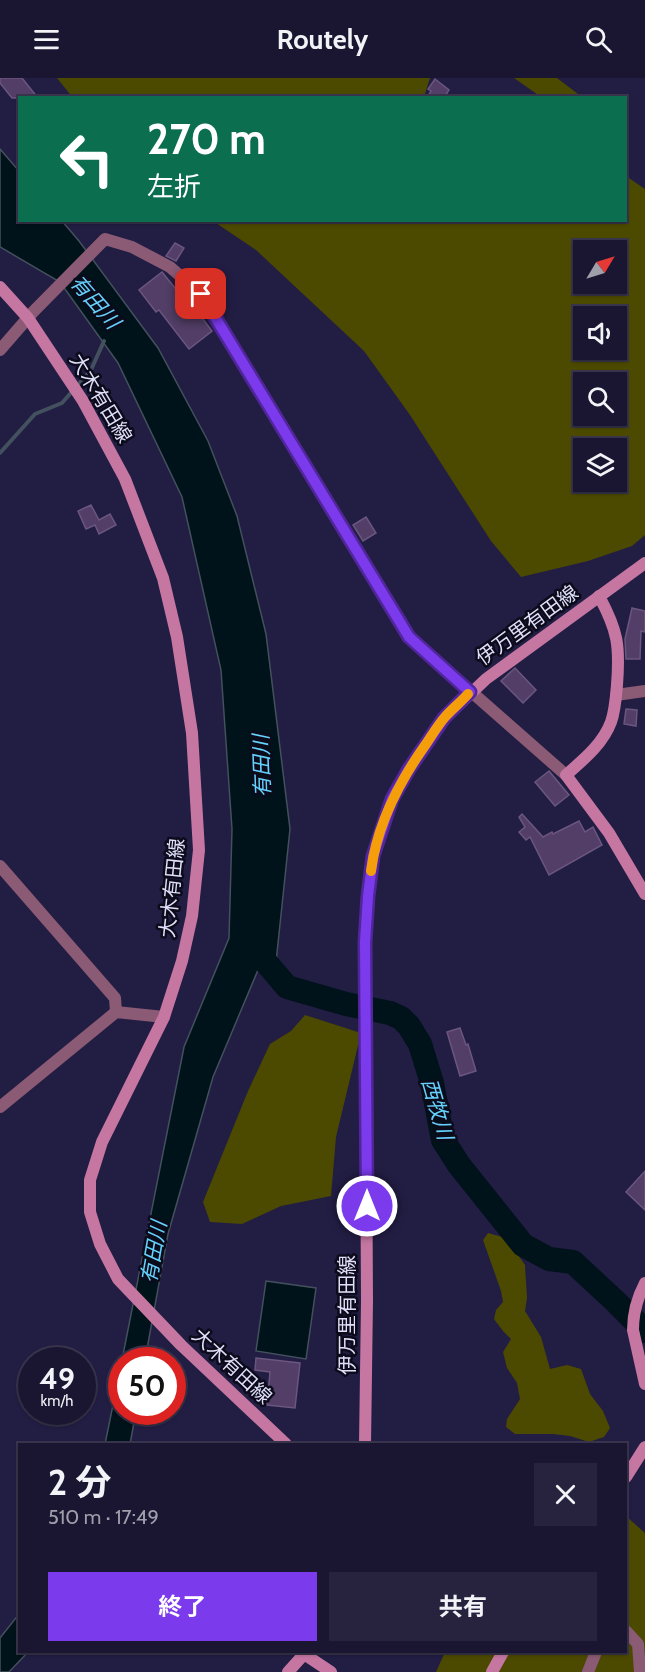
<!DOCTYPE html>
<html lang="ja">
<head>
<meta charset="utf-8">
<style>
  :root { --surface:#1a1632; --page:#27233e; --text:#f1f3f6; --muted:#9f9fac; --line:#38354d; --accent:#7c3aed }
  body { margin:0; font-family:Cabin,"Noto Sans JP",sans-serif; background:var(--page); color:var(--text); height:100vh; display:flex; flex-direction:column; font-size:22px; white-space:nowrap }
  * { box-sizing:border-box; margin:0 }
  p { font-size:20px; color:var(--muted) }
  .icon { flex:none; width:33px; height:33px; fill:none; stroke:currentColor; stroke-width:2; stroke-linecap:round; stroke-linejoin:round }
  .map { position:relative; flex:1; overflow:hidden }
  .drawer { position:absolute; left:18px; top:1365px; width:609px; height:210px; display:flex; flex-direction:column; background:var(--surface); border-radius:0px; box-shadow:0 2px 4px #0004,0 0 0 2px var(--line) }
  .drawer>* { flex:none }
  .top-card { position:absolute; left:18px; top:18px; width:609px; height:126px; border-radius:0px; box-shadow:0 2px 4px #0004,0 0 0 2px var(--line); background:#0b6e4f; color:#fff; overflow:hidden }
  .needle { width:39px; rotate:52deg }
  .tools { position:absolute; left:573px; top:162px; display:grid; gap:12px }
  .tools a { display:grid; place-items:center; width:54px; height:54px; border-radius:0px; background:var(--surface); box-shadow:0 2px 4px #0004,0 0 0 2px var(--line); font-size:30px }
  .speed { position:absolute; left:18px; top:1269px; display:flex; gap:12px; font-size:30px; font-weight:700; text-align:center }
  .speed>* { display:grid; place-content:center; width:78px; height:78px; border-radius:50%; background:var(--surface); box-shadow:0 2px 4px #0004,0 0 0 2px var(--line); line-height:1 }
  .speed small { font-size:15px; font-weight:400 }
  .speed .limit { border:9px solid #d22; background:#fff; color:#111 }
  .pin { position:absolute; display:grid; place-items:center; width:51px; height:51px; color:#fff; margin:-26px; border-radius:12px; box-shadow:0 3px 9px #0006 }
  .me { position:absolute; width:66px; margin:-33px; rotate:0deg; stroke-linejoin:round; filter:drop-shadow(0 0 4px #0008) }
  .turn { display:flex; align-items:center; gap:21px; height:126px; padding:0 30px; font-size:27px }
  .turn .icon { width:78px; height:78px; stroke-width:2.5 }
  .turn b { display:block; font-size:42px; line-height:51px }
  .round { display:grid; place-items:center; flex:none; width:63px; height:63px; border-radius:0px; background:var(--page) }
  .summary { display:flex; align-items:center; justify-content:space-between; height:102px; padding:0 30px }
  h1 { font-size:36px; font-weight:700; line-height:45px }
  .cta { display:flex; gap:12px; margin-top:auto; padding:12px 30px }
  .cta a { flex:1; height:69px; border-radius:0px; background:var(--accent); color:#fff; font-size:24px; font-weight:700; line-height:69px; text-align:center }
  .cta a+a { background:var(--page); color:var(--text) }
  header { display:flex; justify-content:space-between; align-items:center; height:78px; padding:0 30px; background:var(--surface); font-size:27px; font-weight:700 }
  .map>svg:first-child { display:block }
  .green { fill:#4c4900; fill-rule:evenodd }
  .water { fill:#00121a; stroke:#43505d; stroke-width:1.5 }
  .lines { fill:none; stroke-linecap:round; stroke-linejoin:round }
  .stream { stroke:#43505d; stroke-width:4 }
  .river { stroke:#00121a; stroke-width:24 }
  .building { fill:#523e66; stroke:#6a567f; stroke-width:1.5 }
  .street { stroke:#8b5a74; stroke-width:12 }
  .secondary { stroke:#c577a2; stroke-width:12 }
  .route-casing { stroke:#51269a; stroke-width:15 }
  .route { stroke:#7c3aed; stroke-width:10 }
  .slow { stroke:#f59e0b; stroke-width:10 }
  .labels { text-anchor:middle; stroke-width:5; stroke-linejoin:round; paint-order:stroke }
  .street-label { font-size:20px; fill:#dfdff9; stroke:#0c0b1b }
  .water-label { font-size:21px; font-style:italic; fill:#64d2fc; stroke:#0c0b1b }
</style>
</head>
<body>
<header><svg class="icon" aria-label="menu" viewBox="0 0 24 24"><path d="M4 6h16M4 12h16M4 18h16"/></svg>Routely<svg class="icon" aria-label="search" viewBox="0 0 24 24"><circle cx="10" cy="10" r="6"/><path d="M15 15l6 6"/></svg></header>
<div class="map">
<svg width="645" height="1594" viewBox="0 0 645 1594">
  <rect width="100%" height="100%" fill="#221d43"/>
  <!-- green -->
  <g class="green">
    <path d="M57,0H430L424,19L73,20Z"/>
    <path d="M514,0H557L582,19H541Z"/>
    <path d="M626,98L645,111V457L632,468L588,483L521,499L491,463L410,337L364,273L256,172L213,143L626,142ZM616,172V206H584V172ZM616,238V272H584V238ZM616,304V338H584V304ZM616,370V404H584V370Z"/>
    <path d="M305,937L361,955L336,1059L331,1118L281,1128L242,1146L210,1144L203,1124L248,1013L270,966L291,953Z"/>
    <path d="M488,1155L506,1160L525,1187L527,1220L525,1233L541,1259L550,1291L567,1287L581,1291L590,1316L603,1333L610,1350L604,1359L589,1364L570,1358L553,1356H515L506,1349L507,1341L520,1321L517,1305L507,1290L503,1274L511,1261L503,1253L494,1241L496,1232L503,1224L501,1213L483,1162Z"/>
    <path d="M626,1438L645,1455V1594H436L445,1574H626Z"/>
  </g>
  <!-- water -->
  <g class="water">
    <path d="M0,71L19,93L20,142L62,143L79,163L158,270L208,363L237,438L266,556L290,751L275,894L258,892L213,999L168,1156L145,1282H122L184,969L229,860L232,751L221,592L182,419L118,285L60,204L0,169Z"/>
    <path d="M266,1203L316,1210L306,1281L256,1273Z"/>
    <path d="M122,1283V1334H136L130,1366H105Z"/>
    <path d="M19,1536L20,1574H28L9,1594H0V1560Z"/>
  </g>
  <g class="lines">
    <!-- stream -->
    <path class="stream" d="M0,375L35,336L62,325L91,292L104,263"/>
    <!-- river -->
    <path class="river" d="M252,868L287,909L346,926L390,935L401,940L409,948L420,966L432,1005L443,1062L459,1087L523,1167L549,1181L573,1184L615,1223L645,1253"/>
  </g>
  <!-- building -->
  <g class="building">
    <path d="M0,0H22L38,20H12L0,5Z"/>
    <path d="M435,1L449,12L444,20H427L431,13L428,11Z"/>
    <path d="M175,165L184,170L176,183L166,178Z"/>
    <path d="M162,194L179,215L182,213L212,253L189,271L159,232L156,234L139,212Z"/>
    <path d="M91,427L99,442L110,436L116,447L99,456L95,447L86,451L78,433Z"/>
    <path d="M366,439L376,455L363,463L353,447Z"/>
    <path d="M632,530L645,533V554L641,553L640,581H626L625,561Z"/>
    <path d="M515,590L536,612L523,625L501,603Z"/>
    <path d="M626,631L637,632L636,648L624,646Z"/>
    <path d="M549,693L569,717L555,728L535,704Z"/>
    <path d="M522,736L543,759L552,754L553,756L579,743L585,754L593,749L602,767L549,797L530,759L526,762L519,754L525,749L519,739Z"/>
    <path d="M460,950L466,967L468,966L476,993L460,998L447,954Z"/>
    <path d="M645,1093V1132L626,1114Z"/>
    <path d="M256,1280L300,1285L295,1330L267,1327L270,1294L255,1292Z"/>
  </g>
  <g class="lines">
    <!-- street -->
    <g class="street">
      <path d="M0,272L33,234L105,161L132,169L170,189L201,216L409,559L566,697"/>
      <path d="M616,617L645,613"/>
      <path d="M0,788L115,920L116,934"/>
      <path d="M0,1029L116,934L164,939"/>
      <path d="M626,1553L638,1566L640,1594"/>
      <path d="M588,1594L596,1574"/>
    </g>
    <!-- secondary -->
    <g class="secondary">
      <path d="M0,209L28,240L83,323L125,401L163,500L177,559L192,655L199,772L192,838L182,883L164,939L102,1064L90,1102V1134L100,1166L118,1201L181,1267L286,1366"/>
      <path d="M599,518C618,553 620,568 617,607C616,619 615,633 611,644C603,666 583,682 566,697L609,755L645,816"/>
      <path d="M645,1205C637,1220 633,1235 633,1252L645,1306"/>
      <path d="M365,1366L367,1223L365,864L367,818L373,778L382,748L392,721L409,691L445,640L486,601L645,485"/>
      <path d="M626,1399L645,1369"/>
      <path d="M304,1576L331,1594"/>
      <path d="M288,1594L306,1574"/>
      <path d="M492,1594L503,1574"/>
    </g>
  </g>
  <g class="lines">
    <defs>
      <path id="route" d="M201,216L409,559L470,614L444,640L409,691L392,721L373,778L368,818L365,864L367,1128"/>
    </defs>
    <!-- route casing -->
    <use href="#route" class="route-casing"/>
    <!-- route -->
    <use href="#route" class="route"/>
    <!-- slow -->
    <path class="slow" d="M371,793C377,746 399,704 426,666C432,657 438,647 445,639C452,631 461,624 468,616"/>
  </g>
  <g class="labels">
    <!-- street labels -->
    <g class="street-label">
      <text transform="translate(101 320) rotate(59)" y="7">大木有田線</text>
      <text transform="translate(527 547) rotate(-36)" y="7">伊万里有田線</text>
      <text transform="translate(172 810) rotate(-84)" y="7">大木有田線</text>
      <text transform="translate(347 1237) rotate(-90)" y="7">伊万里有田線</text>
      <text transform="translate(232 1288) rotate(43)" y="7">大木有田線</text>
    </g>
    <!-- water labels -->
    <g class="water-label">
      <text transform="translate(95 224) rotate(49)" y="7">有田川</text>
      <text transform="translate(262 688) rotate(-92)" y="7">有田川</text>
      <text transform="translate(437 1031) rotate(74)" y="7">西牧川</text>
      <text transform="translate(154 1174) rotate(-80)" y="7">有田川</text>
    </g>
  </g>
</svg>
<div class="tools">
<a><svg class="needle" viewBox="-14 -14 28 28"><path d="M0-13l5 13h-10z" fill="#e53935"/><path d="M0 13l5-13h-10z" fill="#9f9fac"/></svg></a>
<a><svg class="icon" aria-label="sound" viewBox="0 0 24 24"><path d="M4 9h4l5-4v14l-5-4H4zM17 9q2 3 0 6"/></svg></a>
<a><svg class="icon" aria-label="search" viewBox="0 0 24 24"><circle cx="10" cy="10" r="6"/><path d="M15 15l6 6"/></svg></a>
<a><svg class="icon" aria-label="layers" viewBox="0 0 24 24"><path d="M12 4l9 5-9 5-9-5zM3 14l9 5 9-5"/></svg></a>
</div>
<div class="speed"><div>49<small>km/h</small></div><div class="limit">50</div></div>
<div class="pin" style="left:201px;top:216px;background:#d93025"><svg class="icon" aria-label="arrive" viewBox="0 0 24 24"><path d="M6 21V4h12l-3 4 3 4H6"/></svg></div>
<svg class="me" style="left:367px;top:1128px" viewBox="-20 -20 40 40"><circle r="17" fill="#7c3aed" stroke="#fff" stroke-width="3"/><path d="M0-11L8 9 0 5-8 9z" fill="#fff"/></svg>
<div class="top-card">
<div class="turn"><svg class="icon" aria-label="left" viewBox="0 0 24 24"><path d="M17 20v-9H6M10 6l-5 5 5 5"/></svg><div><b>270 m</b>左折</div></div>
</div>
<section class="drawer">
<div class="summary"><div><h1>2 分</h1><p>510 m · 17:49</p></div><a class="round"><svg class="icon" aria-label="close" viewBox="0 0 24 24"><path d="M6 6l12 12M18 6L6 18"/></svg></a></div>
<div class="cta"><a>終了</a><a>共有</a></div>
</section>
</div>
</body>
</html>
